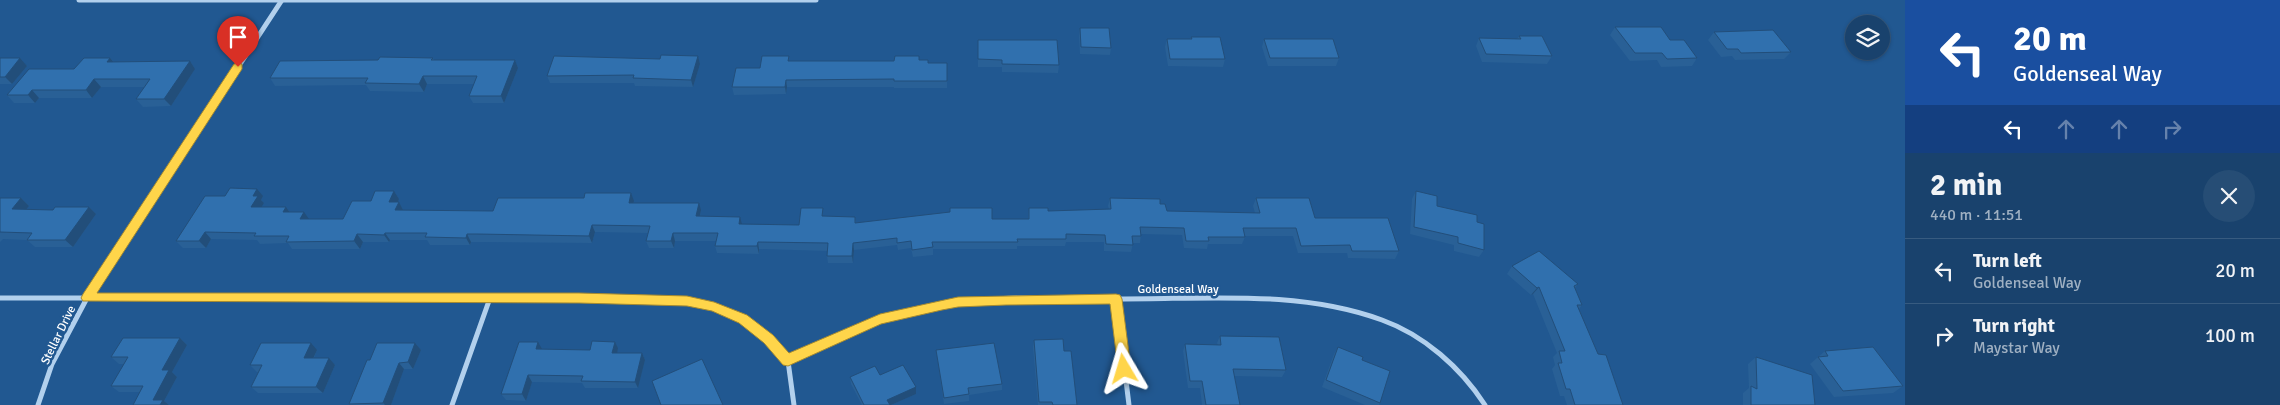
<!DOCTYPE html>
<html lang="en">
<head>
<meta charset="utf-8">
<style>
  :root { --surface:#19426d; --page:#264d75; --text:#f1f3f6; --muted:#9fb0c2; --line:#375b80 }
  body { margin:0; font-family:Signika,sans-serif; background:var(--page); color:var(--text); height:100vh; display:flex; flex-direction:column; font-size:19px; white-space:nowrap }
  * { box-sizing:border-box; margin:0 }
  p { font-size:16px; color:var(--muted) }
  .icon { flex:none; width:28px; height:28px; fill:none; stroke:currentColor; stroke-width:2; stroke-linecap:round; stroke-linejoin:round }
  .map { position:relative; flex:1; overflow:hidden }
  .drawer { display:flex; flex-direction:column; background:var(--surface); width:375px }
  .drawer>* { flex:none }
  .top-card { background:#1a4fa0; color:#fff; overflow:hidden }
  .buttons { position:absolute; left:1845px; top:15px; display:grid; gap:10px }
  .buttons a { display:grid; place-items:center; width:45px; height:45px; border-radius:50%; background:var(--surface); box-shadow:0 1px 4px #0004,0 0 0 1px var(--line); font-size:25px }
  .pin { position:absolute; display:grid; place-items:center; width:42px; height:42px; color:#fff; margin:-51px -21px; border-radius:50% 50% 50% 0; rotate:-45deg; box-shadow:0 0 5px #0007 }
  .pin .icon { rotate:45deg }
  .me { position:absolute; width:55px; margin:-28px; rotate:353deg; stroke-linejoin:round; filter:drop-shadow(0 0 4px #0008) }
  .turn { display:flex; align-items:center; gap:18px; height:105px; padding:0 25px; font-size:22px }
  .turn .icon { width:65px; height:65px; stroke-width:2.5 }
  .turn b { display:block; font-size:35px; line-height:42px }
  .lanes { display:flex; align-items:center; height:48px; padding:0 25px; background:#0003; justify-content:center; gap:25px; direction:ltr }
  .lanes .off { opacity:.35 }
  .round { display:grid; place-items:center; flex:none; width:52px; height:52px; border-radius:26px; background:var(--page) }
  .summary { display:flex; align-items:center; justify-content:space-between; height:85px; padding:0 25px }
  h1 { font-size:30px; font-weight:700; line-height:38px }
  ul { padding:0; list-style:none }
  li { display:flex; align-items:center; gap:15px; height:65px; padding:0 25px; border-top:1px solid var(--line) }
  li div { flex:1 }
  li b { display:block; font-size:19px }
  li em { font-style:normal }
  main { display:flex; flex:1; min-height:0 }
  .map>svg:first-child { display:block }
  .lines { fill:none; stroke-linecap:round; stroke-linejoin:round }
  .street { stroke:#b2d0ed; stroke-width:5 }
  .wall { fill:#296096 }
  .shaded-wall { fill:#224e7a }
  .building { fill:#3070ae; stroke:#224e7a }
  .route { fill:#ffd54a; stroke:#a68a30 }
  .labels { text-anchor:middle; stroke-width:5; stroke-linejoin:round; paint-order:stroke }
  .street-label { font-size:12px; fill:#fff; stroke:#215891 }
</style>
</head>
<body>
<main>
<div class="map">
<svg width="1905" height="405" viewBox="0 0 1905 405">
  <rect width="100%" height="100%" fill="#215891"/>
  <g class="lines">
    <!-- street -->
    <g class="street">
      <path d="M79,0H816"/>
      <path d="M0,298H579L687,301L714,307L743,319L769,339L788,361L794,405"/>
      <path d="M1116,299L1129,405"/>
      <path d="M788,361C830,336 891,313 939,305C1000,294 1063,299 1124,299C1210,299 1300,290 1382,320C1424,335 1461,368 1485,405"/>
      <path d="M38,405L52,364L87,298L282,0"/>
      <path d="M452,405L490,298"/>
    </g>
  </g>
  <!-- wall -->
  <g class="wall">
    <path d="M1615,27L1670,40L1697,58L1692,66L1661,67L1657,60L1630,61L1610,35Z"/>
    <path d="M1080,28L1111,48L1110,55L1080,54L1079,36Z"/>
    <path d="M1714,32L1791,52L1784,59L1735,60L1732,56L1721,57L1708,40Z"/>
    <path d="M1519,36L1552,56L1547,64L1482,62L1476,46L1479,38L1517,39Z"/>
    <path d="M1191,37L1225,59L1223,67L1168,66L1165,47L1167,39H1190Z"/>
    <path d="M1264,39L1339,58L1336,66H1268L1262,47Z"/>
    <path d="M978,40L1059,65L1058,73L1002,72V67H978Z"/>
    <path d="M698,56L700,64L693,87L635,86L634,83H550L547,76L660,59Z"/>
    <path d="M0,58H20L27,66L12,84H0Z"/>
    <path d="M110,58L114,62L190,61L195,69L171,106L143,107L136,99L145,87H101L92,98H39L35,103H14L7,95L74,69Z"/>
    <path d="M433,58L434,60H515L518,68L504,103H473L469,96L474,84H427L424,92L370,91L366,85L275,86L270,78L378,60Z"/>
    <path d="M919,60L928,63H947V88H894V87H787L786,94L734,95L732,87L760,68L790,61H894Z"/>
    <path d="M394,191L399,199L397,202H399L403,210L493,211L634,201L633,203L701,210L700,216L742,224L799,225L824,216L855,217L856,223L992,219H1028L1029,208L1048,211L1109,209L1108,206L1110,198L1160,204L1167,211L1255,213L1253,206L1256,198L1315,218L1399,251L1395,259L1348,258L1347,253H1298L1293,236H1245V237L1242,244H1208L1207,249L1184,248L1182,235L1141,234L1140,243H1133L1131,252L1104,251V242H1066L1065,246H1017V249H933V255L913,257L911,248L898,250L897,245L854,250L853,263H828L827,256V251L759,249V254L717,253L715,246L716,241H675L674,248H649L646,241L648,233L595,232L592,243L481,242H471L470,245H430L427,240H390L389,242H363L360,249H292L288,243L260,244L257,240L211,239L206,248H183L176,241L263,196L261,200L264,203L261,207H286L290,212L309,219H343L371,201Z"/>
    <path d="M1416,191L1437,206L1477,222L1484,250L1479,257L1454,251V245L1410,234L1412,199Z"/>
    <path d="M0,198H21L29,206L26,210H53L89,207L96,214L73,247H35L27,240L3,239L0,242Z"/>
    <path d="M1512,266L1578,284L1575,288L1582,305L1579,309L1598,354L1623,405H1567L1564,396H1560L1552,369L1555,365L1553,357L1557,353L1533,294L1531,295L1507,274Z"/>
    <path d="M1220,336L1286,370L1282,377L1234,376L1240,405H1202L1200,388H1188L1183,351L1185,344L1218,345L1217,343Z"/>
    <path d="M180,338L187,345L172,372L177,377L164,401L169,405H133L140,392H119L111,386L124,364H119L111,357Z"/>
    <path d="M1034,340L1064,351L1077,405H1038L1033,347Z"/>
    <path d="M615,342L618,348L617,353H642L645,360L638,388H585L582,383L532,382L526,401L506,400L501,394L542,349L590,350Z"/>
    <path d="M415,343L421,350L413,369H404L391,405H350L349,404L370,360Z"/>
    <path d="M1338,347L1362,360L1380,403L1379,405H1365L1322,387L1334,354Z"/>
    <path d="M317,350L314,358H329L335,365L323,393H258L251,387L258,372H257L250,365Z"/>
    <path d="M936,350L1002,384V390L969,395V401L944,404L937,357Z"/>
    <path d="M1825,351L1903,386L1893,393L1834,397L1810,364Z"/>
    <path d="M1756,357L1815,405H1743V393L1749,388L1748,364Z"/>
    <path d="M880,375L916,394L891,405H862L851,384L850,377Z"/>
  </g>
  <!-- shaded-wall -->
  <g class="shaded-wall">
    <path d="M698,56L700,64L693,87L691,80Z"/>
    <path d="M20,58L27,66L12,84L5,77Z"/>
    <path d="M110,58L117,66L107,62Z"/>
    <path d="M515,60L518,68L504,103L501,96Z"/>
    <path d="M190,61L195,69L171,106L164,99Z"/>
    <path d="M423,76L427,84L424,92L419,84Z"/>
    <path d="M94,79L101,87L92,98L86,90Z"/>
    <path d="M786,80L787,87L786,94L785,87Z"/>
    <path d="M32,90L39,98L35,103L28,95Z"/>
    <path d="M257,189L263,196L261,200L264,203L257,214L251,207L253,196Z"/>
    <path d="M394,191L399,199L394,210L389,202Z"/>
    <path d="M631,193L634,201L631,210L629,203Z"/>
    <path d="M21,198L29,206L20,217L12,209Z"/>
    <path d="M399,202L403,210L400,218L395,210Z"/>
    <path d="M699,203L701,210L698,224L696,216Z"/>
    <path d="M89,207L96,214L73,247L65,240Z"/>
    <path d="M286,207L291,214L283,212Z"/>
    <path d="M304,212L309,219H300Z"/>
    <path d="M740,217L742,224H739Z"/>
    <path d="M592,225L595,232L592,243L589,236Z"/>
    <path d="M205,232L211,239L206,248L199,241Z"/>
    <path d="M385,233L390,240L389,242L384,235Z"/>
    <path d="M673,233L675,241L674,248L671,241Z"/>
    <path d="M357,234L363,242L360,249L354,241Z"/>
    <path d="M467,234L471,242L470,245L466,238Z"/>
    <path d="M758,242L759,249V254L757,246Z"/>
    <path d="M853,243L854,250L853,263L852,256Z"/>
    <path d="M1539,287L1533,294L1531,295L1537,288Z"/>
    <path d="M180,338L187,345L172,372L177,377L164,401L169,405H158L153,400L162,370Z"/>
    <path d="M538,342L542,349H536Z"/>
    <path d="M615,342L618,348L616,360L612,353Z"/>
    <path d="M311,343L317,350L310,365L304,358Z"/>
    <path d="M415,343L421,350L413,369L408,362Z"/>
    <path d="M642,353L645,360L638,388L635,382Z"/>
    <path d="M329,358L335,365L323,393L316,387Z"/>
    <path d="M399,363L404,369L391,405H385L383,403Z"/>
    <path d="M528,375L532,382L526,401L522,394Z"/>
    <path d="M916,387V394L891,405H888L887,400Z"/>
  </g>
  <!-- building -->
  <g class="building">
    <path d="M1615,27H1661L1670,40H1684L1697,58L1667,59L1662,53H1635Z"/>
    <path d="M1080,28H1109L1111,48L1081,47Z"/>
    <path d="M1773,30L1791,52L1741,53L1738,49H1727L1714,32Z"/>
    <path d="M1519,36H1542L1552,56L1486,54L1479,38L1521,39Z"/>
    <path d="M1191,37H1220L1225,59H1170L1167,39H1192Z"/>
    <path d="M1264,39H1333L1339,58H1270Z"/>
    <path d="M978,40H1057L1059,65L1002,64V60L978,59Z"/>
    <path d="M661,55L698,56L691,80L633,78L634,75L547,76L554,56L660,59Z"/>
    <path d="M762,56H789L788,61H894L895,56H919V60H928V63H947V81H894V79L786,80L785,87H732L736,68H760Z"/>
    <path d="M380,57L433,58L431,60H515L501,96H469L477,76H423L419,84L365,83L368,78H270L280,61L378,60Z"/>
    <path d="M0,58H20L5,77H0Z"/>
    <path d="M84,58H110L107,62L190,61L164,99H136L150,79H94L86,90H32L28,95H7L29,69H74Z"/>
    <path d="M230,188L257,189L253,196H258L251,207H286L283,212H304L300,219H343L352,201H371L375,191H394L389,202H399L395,210L493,211L498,198H584L585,193H631L629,203H699L696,216L740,217L739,224L799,225L801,208H823L822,216L855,217V223L950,212V208H992V219H1029V208H1048V211L1111,209L1110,198L1160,199V204H1165L1167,211L1260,213L1256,198H1309L1315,218H1388L1399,251H1352L1350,245L1301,246L1296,228H1243L1245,237H1208L1209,241H1186L1184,228L1140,227L1141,236H1132L1133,245L1106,244L1105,235L1066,234V239H1017L1018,242H932L933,247L912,250L911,241L897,243V238L853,243L852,256H827L828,243L758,242L757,246H715L718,233H673L671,241H646L650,226L592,225L589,236L477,234H467L466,238L425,237L427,233H385L384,235L357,234L354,241L286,242L289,236H254L256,233L205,232L199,241H176L205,196H225Z"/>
    <path d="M1416,191L1437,196V206L1477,215V222L1484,224V250L1458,243V237L1414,227Z"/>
    <path d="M0,198H21L12,209L53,210L55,207H89L65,240H27L32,233L0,232Z"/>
    <path d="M1539,251L1578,284L1574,286L1582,305H1577L1598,354L1606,355L1623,405H1575L1570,389H1566L1558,363H1562L1559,351H1565L1539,287L1537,288L1512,266Z"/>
    <path d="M1220,336L1279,337L1286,370L1233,369L1240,405H1206L1202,381H1190L1185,344L1221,345Z"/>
    <path d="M123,338H180L162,370H169L153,400H163L160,405H133L143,386H111L128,357H111Z"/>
    <path d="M1063,339L1064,351H1071L1077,405H1053L1052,402H1039L1034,340Z"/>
    <path d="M592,341L615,342L612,353H642L635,382L581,381L583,376L528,375L522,394H501L519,342H538L536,349L590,350Z"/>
    <path d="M261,343H311L304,358H329L316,387H251L262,365H250Z"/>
    <path d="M377,343H415L408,362L399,363L383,403L349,404L367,360H370Z"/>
    <path d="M994,343L1002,384L968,388L969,394L944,398L936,350Z"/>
    <path d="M1338,347L1363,357L1362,360L1390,371L1380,403L1326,380Z"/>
    <path d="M1873,347L1903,386L1843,391L1818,357L1828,356L1825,351Z"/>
    <path d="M1756,357L1812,375L1815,405H1751V386L1757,389Z"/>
    <path d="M702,359L723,405H661L652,381Z"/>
    <path d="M903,365L916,387L887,400L890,405H864L850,377L875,366L880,375Z"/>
  </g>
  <!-- route -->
  <path class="route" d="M238,63L242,64V69L97,293H579L687,296L714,302L747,315L773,335L789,353L880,314L958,297L1116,294L1120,295L1122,299L1131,369L1129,373L1124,374L1120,373L1118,369L1110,304L1006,305L958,307L942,310L881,324L788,366L783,365L764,343L739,323L712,311L687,306L579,303L83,301L81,298L83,294L234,64Z"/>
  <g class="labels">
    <!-- street labels -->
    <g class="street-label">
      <text x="1178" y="293">Goldenseal Way</text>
      <text transform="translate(58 335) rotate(-64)" y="4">Stellar Drive</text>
    </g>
  </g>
</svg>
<div class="buttons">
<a><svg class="icon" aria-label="layers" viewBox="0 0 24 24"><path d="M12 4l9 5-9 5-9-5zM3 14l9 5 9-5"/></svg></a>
</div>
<div class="pin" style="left:238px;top:67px;background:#d93025"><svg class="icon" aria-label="arrive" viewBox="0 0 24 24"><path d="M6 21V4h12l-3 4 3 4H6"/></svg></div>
<svg class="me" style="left:1124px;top:369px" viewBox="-20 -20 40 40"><path d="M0-17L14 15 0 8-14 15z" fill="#ffd54a" stroke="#fff" stroke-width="4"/></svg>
</div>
<section class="drawer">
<div class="top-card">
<div class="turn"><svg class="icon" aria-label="left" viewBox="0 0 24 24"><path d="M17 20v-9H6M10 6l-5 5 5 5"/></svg><div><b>20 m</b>Goldenseal Way</div></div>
<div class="lanes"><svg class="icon" aria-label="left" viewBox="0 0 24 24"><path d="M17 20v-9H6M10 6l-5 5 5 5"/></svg><svg class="icon off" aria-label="ahead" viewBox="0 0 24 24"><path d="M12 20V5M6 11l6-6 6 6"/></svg><svg class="icon off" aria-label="ahead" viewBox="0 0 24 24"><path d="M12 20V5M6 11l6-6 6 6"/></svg><svg class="icon off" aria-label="right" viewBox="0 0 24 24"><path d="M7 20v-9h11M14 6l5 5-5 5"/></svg></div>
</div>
<div class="summary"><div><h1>2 min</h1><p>440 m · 11:51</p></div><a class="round"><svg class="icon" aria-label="close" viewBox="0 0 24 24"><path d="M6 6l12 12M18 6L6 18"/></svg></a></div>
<ul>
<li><svg class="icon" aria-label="left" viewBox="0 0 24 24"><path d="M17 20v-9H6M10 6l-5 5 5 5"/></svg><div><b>Turn left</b><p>Goldenseal Way</p></div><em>20 m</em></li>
<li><svg class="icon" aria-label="right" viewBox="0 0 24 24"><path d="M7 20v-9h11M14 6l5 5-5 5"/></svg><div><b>Turn right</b><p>Maystar Way</p></div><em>100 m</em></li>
</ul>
</section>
</main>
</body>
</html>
